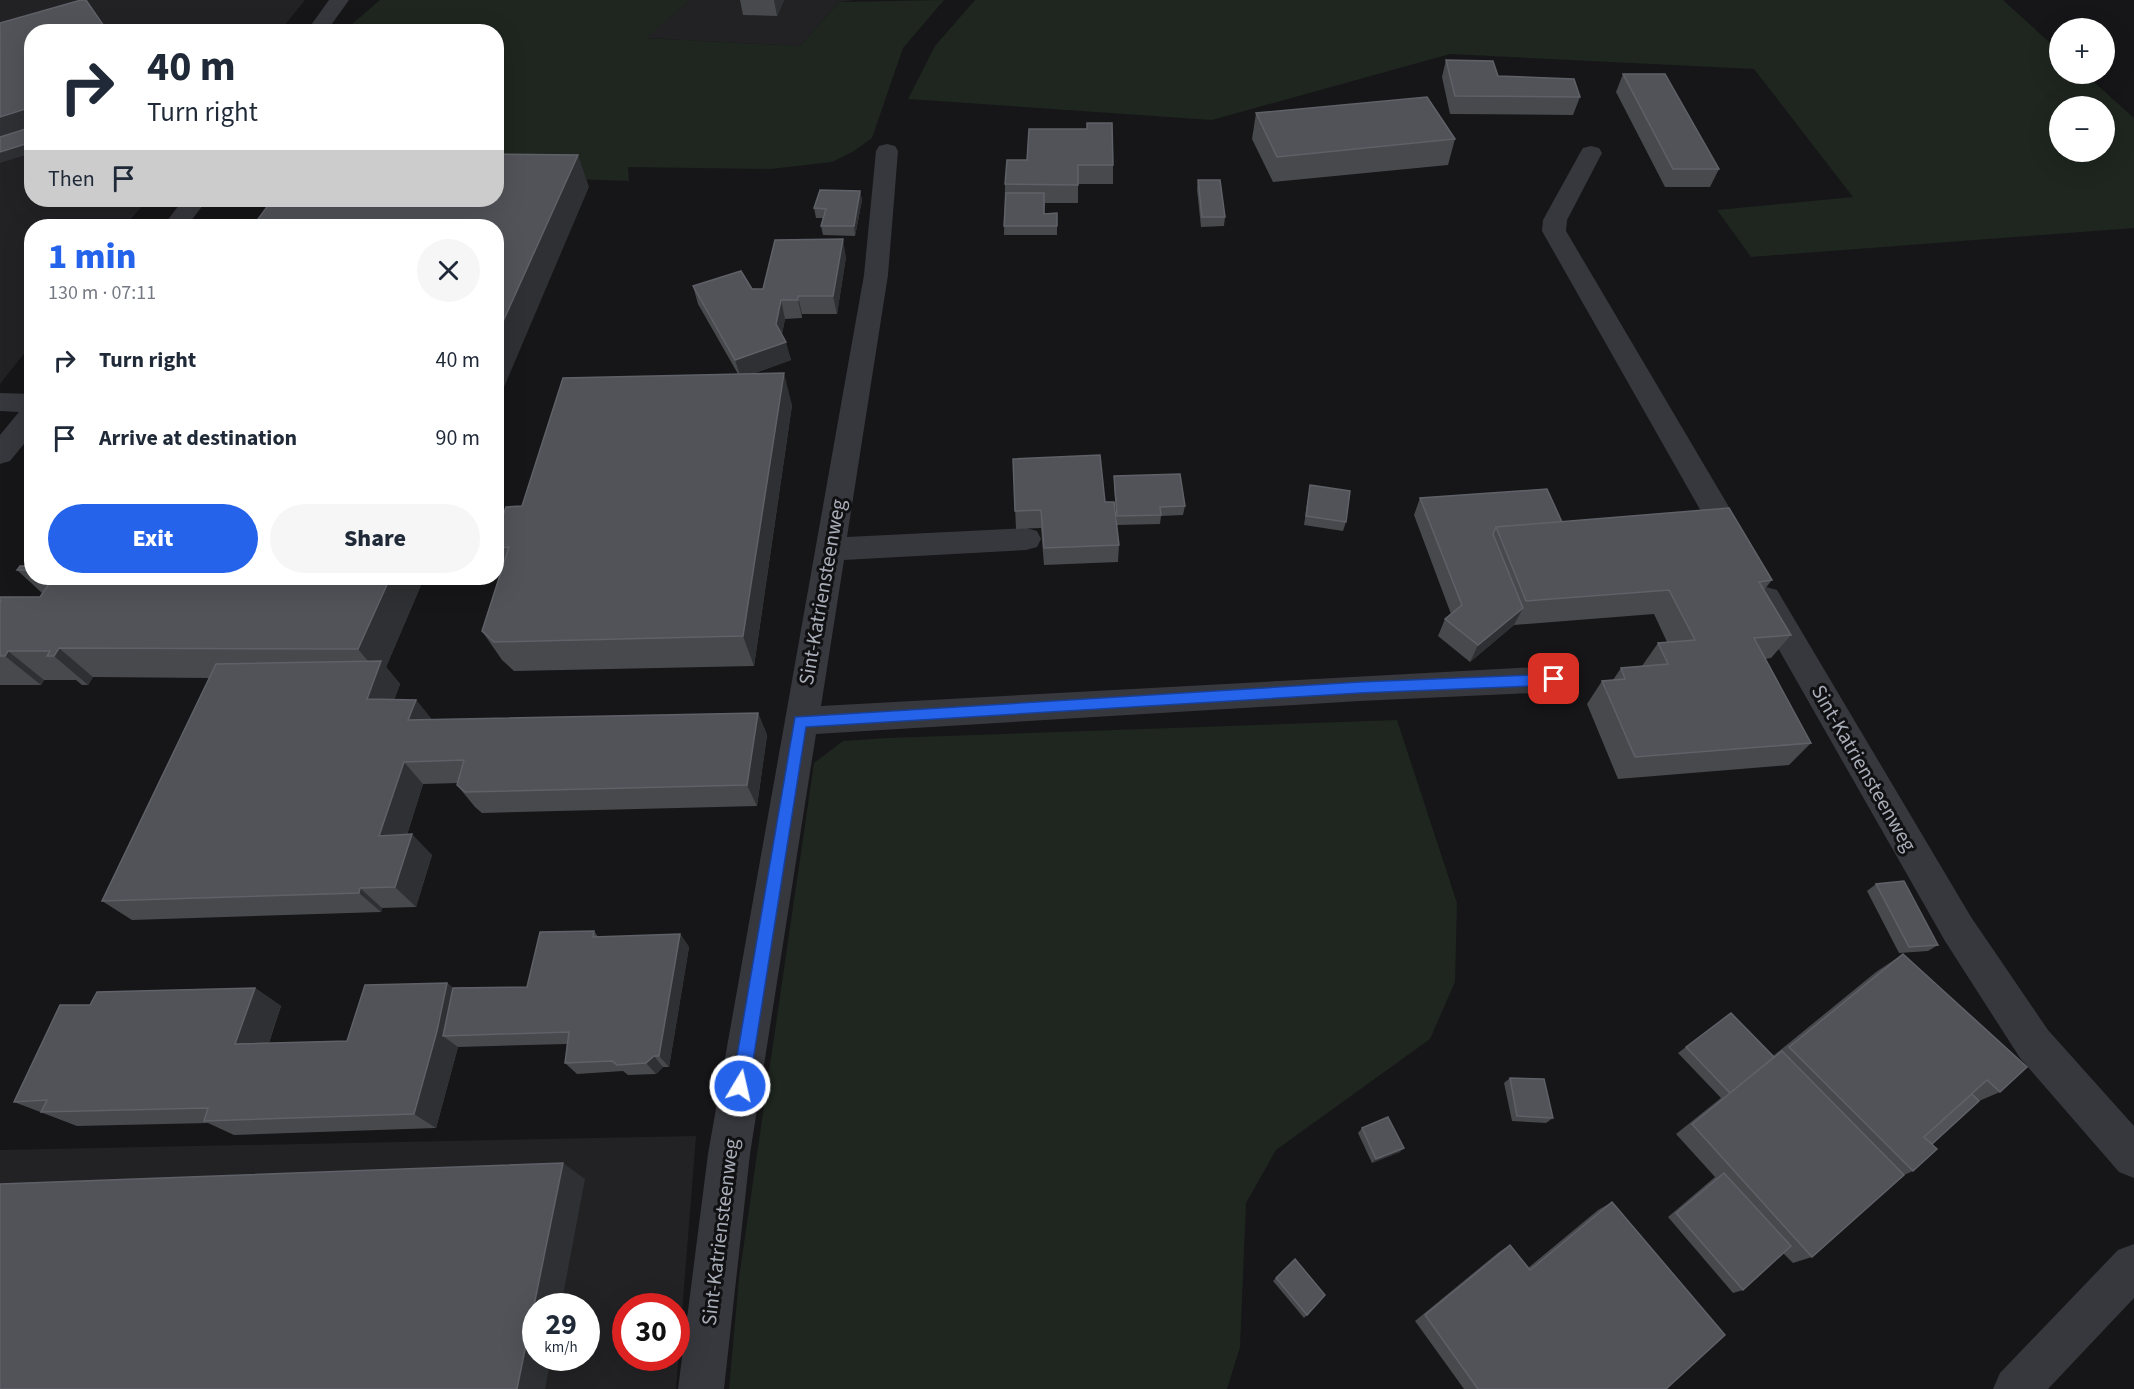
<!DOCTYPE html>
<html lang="en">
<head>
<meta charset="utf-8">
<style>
  :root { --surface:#fff; --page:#f6f6f7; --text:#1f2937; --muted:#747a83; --accent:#2563eb }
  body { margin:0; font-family:"Source Sans 3",sans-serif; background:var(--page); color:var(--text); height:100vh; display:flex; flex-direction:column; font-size:22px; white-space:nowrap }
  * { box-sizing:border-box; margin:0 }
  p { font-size:20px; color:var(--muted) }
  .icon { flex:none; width:33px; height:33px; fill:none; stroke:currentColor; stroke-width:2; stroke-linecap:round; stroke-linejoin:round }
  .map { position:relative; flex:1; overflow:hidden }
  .side { position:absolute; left:24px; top:219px; width:480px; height:366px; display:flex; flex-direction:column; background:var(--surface); border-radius:24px; box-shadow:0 6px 24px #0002 }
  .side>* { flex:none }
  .top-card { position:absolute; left:24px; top:24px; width:480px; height:183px; border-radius:24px; box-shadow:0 6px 24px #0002; background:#fff; color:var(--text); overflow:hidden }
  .buttons { position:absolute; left:2049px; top:18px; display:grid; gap:12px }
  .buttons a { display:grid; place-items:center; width:66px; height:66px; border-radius:50%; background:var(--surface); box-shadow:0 6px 24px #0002; font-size:30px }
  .speed { position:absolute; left:522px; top:1293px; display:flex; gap:12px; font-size:30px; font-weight:700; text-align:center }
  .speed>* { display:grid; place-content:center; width:78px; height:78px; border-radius:50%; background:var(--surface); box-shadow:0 6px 24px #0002; line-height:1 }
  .speed small { font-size:15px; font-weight:400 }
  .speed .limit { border:9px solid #d22; background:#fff; color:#111 }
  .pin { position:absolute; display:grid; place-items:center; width:51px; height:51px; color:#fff; margin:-26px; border-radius:12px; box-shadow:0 3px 9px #0006 }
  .me { position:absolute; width:66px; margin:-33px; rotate:9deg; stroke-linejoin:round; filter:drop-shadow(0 0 4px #0008) }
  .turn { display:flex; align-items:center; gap:21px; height:126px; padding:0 24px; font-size:27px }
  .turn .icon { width:78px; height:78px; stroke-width:2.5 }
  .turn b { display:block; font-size:42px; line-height:51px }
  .then { display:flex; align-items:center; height:57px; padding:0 24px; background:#0003; gap:12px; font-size:22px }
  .round { display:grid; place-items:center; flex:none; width:63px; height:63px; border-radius:32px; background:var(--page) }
  .headline { display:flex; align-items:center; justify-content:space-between; height:102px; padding:0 24px }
  h1 { font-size:36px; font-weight:800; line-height:45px; color:var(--accent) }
  .primary-button { display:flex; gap:12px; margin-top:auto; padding:12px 24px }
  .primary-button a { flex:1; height:69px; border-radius:36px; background:var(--accent); color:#fff; font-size:24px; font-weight:800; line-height:69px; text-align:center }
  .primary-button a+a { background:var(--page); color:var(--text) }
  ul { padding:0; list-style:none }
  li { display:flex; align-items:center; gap:18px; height:78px; padding:0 24px }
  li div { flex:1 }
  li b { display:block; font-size:22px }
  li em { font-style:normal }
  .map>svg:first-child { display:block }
  .built { fill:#222225; fill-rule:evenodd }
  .green { fill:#1e261f; fill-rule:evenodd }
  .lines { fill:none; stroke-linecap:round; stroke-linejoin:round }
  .minor { fill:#37383d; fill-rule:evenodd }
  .wall { fill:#47494d }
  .shaded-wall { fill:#2f3033 }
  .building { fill:#525359; stroke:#5f6168; stroke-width:1.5 }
  .route { fill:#2563eb; stroke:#184099; stroke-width:1.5 }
  .labels { text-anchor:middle; stroke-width:6; stroke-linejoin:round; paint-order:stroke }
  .street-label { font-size:21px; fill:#a8adb8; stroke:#111113 }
</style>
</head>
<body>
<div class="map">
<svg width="2134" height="1389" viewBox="0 0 2134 1389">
  <rect width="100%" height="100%" fill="#161618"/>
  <!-- built -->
  <g class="built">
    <path d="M0,0H305L280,31L32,32V200H147L125,226H32L31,345L0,384Z"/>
    <path d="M690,0H854L839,2L800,46L645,38Z"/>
    <path d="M696,1136L676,1389H0V1150ZM536,1306H586V1358H536ZM626,1306H676V1358H626Z"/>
  </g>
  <!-- green -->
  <g class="green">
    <path d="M380,0H690L646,38L800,46L839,2L944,0L903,48L872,138L854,151L832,162L771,169L628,167L629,181L497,176L496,32L422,31V30L352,24Z"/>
    <path d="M975,0H2003L2059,51L2060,74H2085L2134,118V228L1751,257L1717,210L1853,197L1754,69L1450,54L1212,120L908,99L935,46ZM2104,106V152H2060V106Z"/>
    <path d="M1397,720L1457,903L1455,982L1430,1039L1276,1150L1246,1203L1240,1347L1227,1389H729L739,1278L814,763L843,741L887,738Z"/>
  </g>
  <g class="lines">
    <!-- minor -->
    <g class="minor">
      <path d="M329,0H349L326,32H306Z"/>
      <path d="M887,144L895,146L898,151L888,275L847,537L1026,528L1037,531L1041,539L1037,547L1026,550L844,560L821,706L1554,666L1566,670L1570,679L1566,688L1554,692L1360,701L816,734L750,1154L724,1389H678L708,1154L864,275L876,151L879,146Z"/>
      <path d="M1591,146L1599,148L1602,153L1567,220L1566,231L1749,541L1753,549L1749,557L1738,560L1727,557L1542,231L1543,220L1580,153L1583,148Z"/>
      <path d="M183,200H207L187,226H163Z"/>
      <path d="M0,393L32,394V434L10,461L0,464V435L19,412L0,411Z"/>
      <path d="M1766,587L1777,590L1971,917L2048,1030L2134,1126V1178L2119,1172L2020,1058L1945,941L1750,599L1755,590Z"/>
      <path d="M2134,1244V1298L2048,1389H1993L2000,1373L2118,1250Z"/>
    </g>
  </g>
  <!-- wall -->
  <g class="wall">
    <path d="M740,0H784L777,16L743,15Z"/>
    <path d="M1446,60L1498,76L1580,97L1573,115L1450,114L1442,77Z"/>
    <path d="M1623,74L1719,169L1710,187H1665L1616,92Z"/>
    <path d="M1256,113L1455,139L1448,165L1273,182L1252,139Z"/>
    <path d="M1007,160L1113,165V184H1078V203H1045L1044,214L1057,213V235H1004L1005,184Z"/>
    <path d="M1198,180L1225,217L1224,226L1201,227L1197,189Z"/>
    <path d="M860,191L862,200L855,236L823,235L821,226L823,218H816L814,208Z"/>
    <path d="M846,257L837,314H802V318L785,319L782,334L791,360L752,374L792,405L754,666L514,671L502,660L482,631L503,566L496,555V535L522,506L738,374L698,304L693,286L763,289Z"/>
    <path d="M1013,459L1105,502L1119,545L1118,562L1044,565L1041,528L1016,529Z"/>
    <path d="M1114,476L1185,506L1183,515L1161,516L1160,524L1117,525L1114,485Z"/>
    <path d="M1310,485L1346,522L1343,531L1304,525Z"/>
    <path d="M1420,498L1562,522L1772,580L1764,590L1791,635L1771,658L1765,659L1811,743L1789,765L1618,779L1587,704L1602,681L1613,680L1621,668L1642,666L1658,643L1667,642L1654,614L1514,625L1470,662L1438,636L1445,619L1451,614L1414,515Z"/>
    <path d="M32,557V578H424L386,667L400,684L394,700H416L432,720L758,713L767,735L757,806L482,813L475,807L457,785L458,783L423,784L407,835L432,855L416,907L382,908L381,912L132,920L102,901L210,678L93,677L88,685H82L76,680H44L41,685H0V597H40L42,593L17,570L25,566Z"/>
    <path d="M1876,884L1938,945L1928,951L1899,953L1867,891Z"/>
    <path d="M594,931L598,937L680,934L689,947L669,1067H663L656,1074L628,1075L623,1071L577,1074L565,1063L567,1044L458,1047L436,1128L234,1135L208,1123L77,1126L14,1102L90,1005L255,988L281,1006L269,1043L347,1041L447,983L453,988L527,987Z"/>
    <path d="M1903,954L2000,1092L1979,1101L1932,1144L1913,1171L1904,1175L1812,1257L1793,1263L1783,1253L1743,1290L1733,1293L1668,1217L1715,1177L1676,1134L1721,1098L1678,1053L1731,1013L1773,1056L1876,972Z"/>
    <path d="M1510,1078L1553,1118L1546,1123L1512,1121L1504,1083Z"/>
    <path d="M1362,1128L1400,1152L1372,1163L1358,1133Z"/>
    <path d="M1612,1202L1666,1389H1464L1415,1321L1499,1252L1510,1245L1528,1268L1598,1210Z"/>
    <path d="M1276,1278L1307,1315L1304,1318L1273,1281Z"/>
  </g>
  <!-- shaded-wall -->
  <g class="shaded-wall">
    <path d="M774,0H784L777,16Z"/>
    <path d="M32,107V139L0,149V117Z"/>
    <path d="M32,142V153L0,163V152Z"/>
    <path d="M578,155L589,187L496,406V337Z"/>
    <path d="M860,191L862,200L855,236L854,226Z"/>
    <path d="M843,239L846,257L837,314L833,296Z"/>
    <path d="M798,296L802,314V318L798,300Z"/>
    <path d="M781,300L785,319L780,342L776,324Z"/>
    <path d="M786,342L791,360L741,378L735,360Z"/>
    <path d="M784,373L792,405L754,666L743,636Z"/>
    <path d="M390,578H424L386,667L400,684L386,722L367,699L377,672L358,649Z"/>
    <path d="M1523,608L1514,625L1470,662L1478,645Z"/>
    <path d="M59,648L93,677L88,685L54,656Z"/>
    <path d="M8,651L44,680L41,685L5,656Z"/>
    <path d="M416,700L434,722L408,720Z"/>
    <path d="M758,713L767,735L757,806L747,785Z"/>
    <path d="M404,762L423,784L400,856L379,836Z"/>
    <path d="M412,834L432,855L416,907L395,887Z"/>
    <path d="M360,888L382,908L381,912L359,893Z"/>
    <path d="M680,934L689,947L669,1067L659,1056Z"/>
    <path d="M447,983L467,1000L443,1036L458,1047L436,1128L414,1114Z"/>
    <path d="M255,988L281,1006L263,1060L235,1044Z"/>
    <path d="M654,1056L663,1067L656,1074L646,1063Z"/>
    <path d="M1404,1148L1400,1152L1372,1163L1376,1159Z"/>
    <path d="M563,1163L585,1179L561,1306H536V1358H551L545,1389H517Z"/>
  </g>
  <!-- building -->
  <g class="building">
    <path d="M81,0H86L108,32H32V107L0,117V23Z"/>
    <path d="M406,26L408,27L406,32H403Z"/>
    <path d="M1446,60L1493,61L1498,76L1574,79L1580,97L1455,96Z"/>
    <path d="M1623,74H1665L1719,169H1673Z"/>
    <path d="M1427,97L1455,139L1277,157L1256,113Z"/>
    <path d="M1087,123H1112L1113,165H1078V185L1005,184L1007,160H1027L1029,129H1087Z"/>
    <path d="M32,127V142L0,152V137Z"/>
    <path d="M496,154L578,155L496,337V226H253L272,200H496Z"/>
    <path d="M1198,180H1220L1225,217H1202Z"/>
    <path d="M820,190L860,191L854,226H821L826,209L814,208Z"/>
    <path d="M1006,193H1044V214L1057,213V226H1004Z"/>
    <path d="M843,239L833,296H798V300H781L776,324L786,342L735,360L693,286L741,271L752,289H763L775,240Z"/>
    <path d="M784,373L743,636L494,642L482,631L509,547L496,548V535L506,507L522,506L563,378Z"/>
    <path d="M1100,455L1105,502H1114L1119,545L1044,548L1041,510L1015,511L1013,459Z"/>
    <path d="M1180,474L1185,506L1160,507L1161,515L1117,516L1114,476Z"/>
    <path d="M1310,485L1350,491L1346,522L1306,516Z"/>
    <path d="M1547,489L1562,522L1496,527L1493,534L1523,608L1478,645L1445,619L1462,605L1420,498Z"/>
    <path d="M1729,508L1772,580L1759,582L1791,635L1754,638L1811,743L1635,757L1602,681L1625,679L1621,668L1668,664L1658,643L1695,640L1669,590L1526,601L1496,527Z"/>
    <path d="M32,557V570H17L20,566H25Z"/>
    <path d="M53,578H390L358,649L59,648L54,656H47L50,651H8L5,656H0V603L1,601H0V597H40Z"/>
    <path d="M381,661L367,699L416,700L408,720L758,713L747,785L465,792L457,785L464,760L404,762L379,836L412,834L395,887L360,888L359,893L102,901L216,664Z"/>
    <path d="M1904,881L1938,945L1909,947L1876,884Z"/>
    <path d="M594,931L593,937L680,934L659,1056H654L646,1063L617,1065L612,1061L565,1063L569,1032L443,1036L453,988L527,987L540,932Z"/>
    <path d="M1903,954L2027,1067L2000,1092L1987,1080L1924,1137L1937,1149L1913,1171L1789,1047Z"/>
    <path d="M447,983L437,1031L414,1114L204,1121L208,1108L41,1112L47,1100L14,1102L60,1005H90L97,992L255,988L235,1044L347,1041L365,985Z"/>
    <path d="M1731,1013L1774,1057L1730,1093L1686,1047Z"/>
    <path d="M1782,1051L1904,1175L1812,1257L1692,1124Z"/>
    <path d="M1510,1078L1544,1079L1553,1118L1517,1116Z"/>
    <path d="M1972,1094L1979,1101L1932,1144L1924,1137Z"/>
    <path d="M1388,1117L1404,1148L1376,1159L1362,1128Z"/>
    <path d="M563,1163L517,1389H0V1184Z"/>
    <path d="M1724,1173L1791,1246L1743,1290L1676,1213Z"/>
    <path d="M1612,1202L1725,1335L1666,1389H1478L1425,1315L1510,1245L1530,1270Z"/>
    <path d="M1295,1259L1325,1295L1307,1315L1276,1278Z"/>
  </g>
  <!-- route -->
  <path class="route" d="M1554,674L1561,679L1554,685L1360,693L806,727L749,1086L746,1092L740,1094L734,1092L732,1086L795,717L1360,682Z"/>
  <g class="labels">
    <!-- street labels -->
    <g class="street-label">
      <text transform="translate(822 592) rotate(-80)" y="7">Sint-Katriensteenweg</text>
      <text transform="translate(1864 768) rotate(60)" y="7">Sint-Katriensteenweg</text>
      <text transform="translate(720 1232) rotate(-83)" y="7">Sint-Katriensteenweg</text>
    </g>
  </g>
</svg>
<div class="buttons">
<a>+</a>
<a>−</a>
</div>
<div class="speed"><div>29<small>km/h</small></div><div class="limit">30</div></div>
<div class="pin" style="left:1554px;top:679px;background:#d93025"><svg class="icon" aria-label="arrive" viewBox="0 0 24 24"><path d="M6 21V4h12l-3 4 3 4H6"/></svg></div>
<svg class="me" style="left:740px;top:1086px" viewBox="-20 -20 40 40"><circle r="17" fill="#2563eb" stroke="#fff" stroke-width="3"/><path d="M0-11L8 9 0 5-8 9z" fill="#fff"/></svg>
<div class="top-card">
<div class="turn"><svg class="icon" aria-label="right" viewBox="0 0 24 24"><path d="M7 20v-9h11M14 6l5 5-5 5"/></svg><div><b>40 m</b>Turn right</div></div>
<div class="then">Then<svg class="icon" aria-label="arrive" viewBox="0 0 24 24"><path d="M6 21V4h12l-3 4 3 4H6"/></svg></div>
</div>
<section class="side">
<div class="headline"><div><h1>1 min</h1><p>130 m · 07:11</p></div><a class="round"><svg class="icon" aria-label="close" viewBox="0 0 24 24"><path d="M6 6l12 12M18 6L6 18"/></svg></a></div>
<ul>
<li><svg class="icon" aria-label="right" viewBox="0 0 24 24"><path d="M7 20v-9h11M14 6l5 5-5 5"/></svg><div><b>Turn right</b></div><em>40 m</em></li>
<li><svg class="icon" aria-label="arrive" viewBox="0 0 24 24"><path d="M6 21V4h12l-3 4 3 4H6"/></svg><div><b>Arrive at destination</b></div><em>90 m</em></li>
</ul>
<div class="primary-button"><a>Exit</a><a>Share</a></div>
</section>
</div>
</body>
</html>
